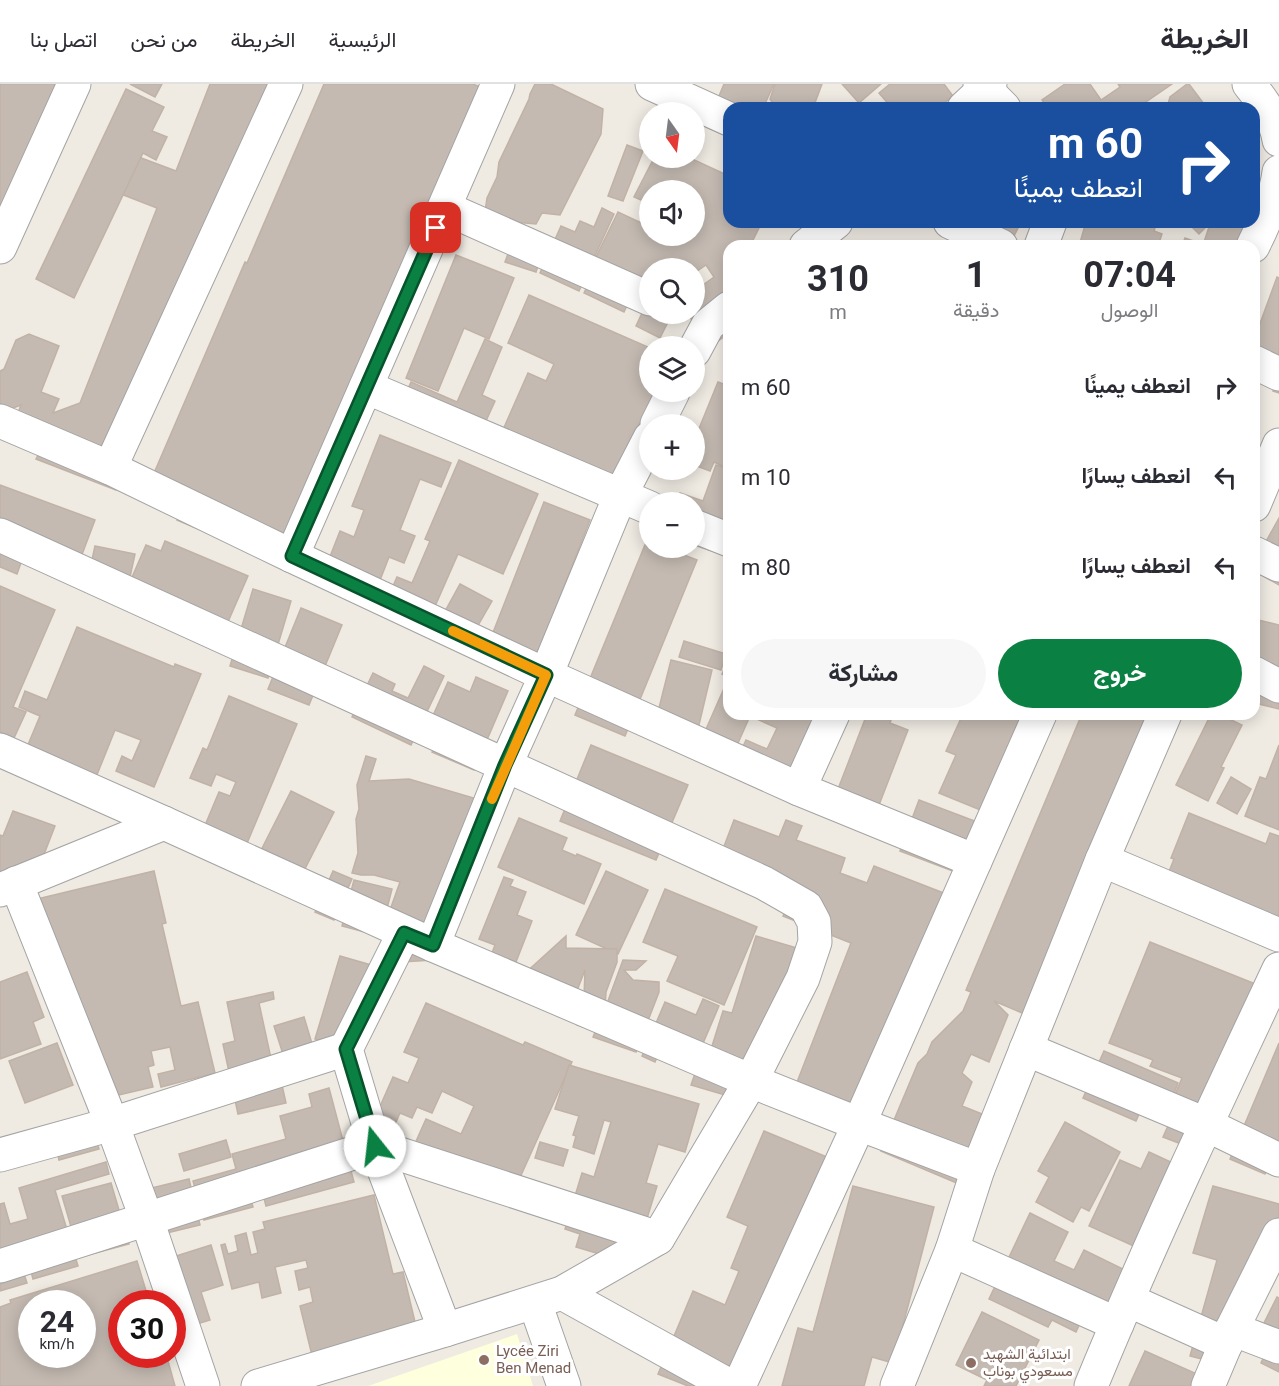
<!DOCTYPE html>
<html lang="ar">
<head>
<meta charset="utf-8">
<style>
  :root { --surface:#fff; --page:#f7f7f7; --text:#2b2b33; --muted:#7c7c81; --line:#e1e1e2; --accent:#0b8043 }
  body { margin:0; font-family:Roboto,Vazirmatn,sans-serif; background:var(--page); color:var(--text); direction:rtl; height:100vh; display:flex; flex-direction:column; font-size:22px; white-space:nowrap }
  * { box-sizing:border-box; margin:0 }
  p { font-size:20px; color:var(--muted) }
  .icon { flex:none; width:33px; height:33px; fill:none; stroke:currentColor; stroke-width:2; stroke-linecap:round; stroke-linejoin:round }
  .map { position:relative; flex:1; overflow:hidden; direction:ltr }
  .drawer { position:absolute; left:723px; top:156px; width:537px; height:480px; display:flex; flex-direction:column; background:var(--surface); border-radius:18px; box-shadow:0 3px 15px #0003; direction:rtl }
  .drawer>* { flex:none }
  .top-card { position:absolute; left:723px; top:18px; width:537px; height:126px; border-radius:18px; box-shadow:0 3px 15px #0003; direction:rtl; background:#1a4fa0; color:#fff; overflow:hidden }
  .needle { width:39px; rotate:166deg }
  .buttons { position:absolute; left:639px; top:18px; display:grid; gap:12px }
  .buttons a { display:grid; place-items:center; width:66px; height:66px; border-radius:50%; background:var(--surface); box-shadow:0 3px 15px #0003; font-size:30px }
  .speed { position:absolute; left:18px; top:1206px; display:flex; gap:12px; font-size:30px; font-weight:700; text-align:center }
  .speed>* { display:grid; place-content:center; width:78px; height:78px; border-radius:50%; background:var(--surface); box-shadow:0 3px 15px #0003; line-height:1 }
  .speed small { font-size:15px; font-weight:400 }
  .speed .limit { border:9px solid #d22; background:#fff; color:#111 }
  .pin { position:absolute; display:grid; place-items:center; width:51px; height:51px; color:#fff; margin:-26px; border-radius:12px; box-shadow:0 3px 9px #0006 }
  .me { position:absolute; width:66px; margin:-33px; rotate:344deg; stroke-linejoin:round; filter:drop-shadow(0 0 4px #0008) }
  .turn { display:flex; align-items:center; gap:21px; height:126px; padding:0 18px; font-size:27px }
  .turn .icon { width:78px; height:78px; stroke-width:2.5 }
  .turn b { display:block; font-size:42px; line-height:51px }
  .eta { display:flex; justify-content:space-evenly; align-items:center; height:102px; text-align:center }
  .eta b { font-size:36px; font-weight:700; line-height:42px }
  .primary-button { display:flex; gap:12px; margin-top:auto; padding:12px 18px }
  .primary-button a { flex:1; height:69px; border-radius:36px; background:var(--accent); color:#fff; font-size:24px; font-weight:700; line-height:69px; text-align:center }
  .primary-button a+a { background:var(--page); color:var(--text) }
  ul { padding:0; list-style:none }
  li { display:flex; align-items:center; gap:18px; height:90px; padding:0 18px }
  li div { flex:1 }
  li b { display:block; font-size:22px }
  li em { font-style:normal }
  header { display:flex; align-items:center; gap:36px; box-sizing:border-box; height:84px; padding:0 30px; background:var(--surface); border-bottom:2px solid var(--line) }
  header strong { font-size:28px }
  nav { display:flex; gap:33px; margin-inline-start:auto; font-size:21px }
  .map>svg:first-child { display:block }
  .education { fill:#feffdc }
  .building { fill:#c4bab2; stroke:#c1b2a5; stroke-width:1.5; fill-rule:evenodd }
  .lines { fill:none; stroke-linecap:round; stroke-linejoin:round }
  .minor-casing { stroke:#a4a4a4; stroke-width:35 }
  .minor { stroke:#fff; stroke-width:33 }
  .route-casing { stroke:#07532c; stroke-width:15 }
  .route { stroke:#0b8043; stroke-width:10 }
  .slow { stroke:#f59e0b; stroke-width:10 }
  .education-dot { fill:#8d6e63; stroke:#fff; stroke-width:2 }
  .labels { text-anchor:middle; stroke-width:6; stroke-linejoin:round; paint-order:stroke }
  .education-label { font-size:15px; fill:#785e54; stroke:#fff; text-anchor:start }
</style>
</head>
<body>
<header>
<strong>الخريطة</strong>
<nav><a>الرئيسية</a><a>الخريطة</a><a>من نحن</a><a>اتصل بنا</a></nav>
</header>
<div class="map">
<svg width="1279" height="1302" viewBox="0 0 1279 1302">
  <rect width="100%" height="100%" fill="#efebe3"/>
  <!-- education -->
  <path class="education" d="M517,1250L533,1302H368Z"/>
  <!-- building -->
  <g class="building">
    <path d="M0,0H72L0,170Z"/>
    <path d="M130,0H162L155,13Z"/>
    <path d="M210,0H275L116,406L36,375L39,369L7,357L21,321L0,329V287L4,285L16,256L29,250L59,262L41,308L59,315L53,329L80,319L157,124L121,110L136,72L176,87Z"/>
    <path d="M324,0H473L485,5L281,480L177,436L188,411L151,396L245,178L247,179Z"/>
    <path d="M535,0H551L603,25L601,50L560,131L542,129L536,140L513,138L483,142L487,114L497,93L499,78L529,15L530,10Z"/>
    <path d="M724,0H774L763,24H729V53L706,43Z"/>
    <path d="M775,0H822L813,24H772L775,22L770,15Z"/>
    <path d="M842,0H881L859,19Z"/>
    <path d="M890,0H944L953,12L938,24H892L879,9Z"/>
    <path d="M1065,0H1090L1101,16L1120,3L1118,0H1172L1137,24H1048L1042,16Z"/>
    <path d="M1187,0H1189L1207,24H1167L1170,13Z"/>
    <path d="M126,5L164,23L152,47L167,53L156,76L143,69L74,214L36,195Z"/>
    <path d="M627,61L643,67L623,117L608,112Z"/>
    <path d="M654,74H690L729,92V138H762L750,162H729V249L704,267L692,236L687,230H694V210L696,206L714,193L706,181L694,189V184H650V230H672L660,254L636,242L643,227L632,211L624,228L584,209L598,180L595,175L618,128L650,143V152H694V106H650V120L634,113Z"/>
    <path d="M602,124L614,130L579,207L540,189L561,142L575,148L580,137L594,143Z"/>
    <path d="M962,138H1021L1009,162Z"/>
    <path d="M1086,138H1103L1115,142L1116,138H1157L1154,147L1162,150L1158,162H1079Z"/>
    <path d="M1191,138H1206L1208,141L1199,150L1189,140Z"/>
    <path d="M1209,138H1254V162H1217L1204,158L1210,140Z"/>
    <path d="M1185,154L1207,162H1182Z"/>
    <path d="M513,156L543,167L536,188L505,178Z"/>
    <path d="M456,171L514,194L489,255L464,244L438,307L406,294Z"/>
    <path d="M1277,193L1279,194V309L1273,307L1275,302L1254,294V256Z"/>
    <path d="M529,211L650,264V308H654L603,421L495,364L528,289L546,297L554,280L508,259Z"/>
    <path d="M485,255L502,263L482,311L495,317L485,339L397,329L411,298L457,318Z"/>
    <path d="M718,298L729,302V385L714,378L710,387L694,381V357Z"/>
    <path d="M380,351L451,379L441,403L420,395L400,446L415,452L404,479L389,473L375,509L322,493L340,447L354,453L364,426L352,422Z"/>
    <path d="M459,376L538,410L503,490L458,470L425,545L383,525L397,493L412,499L430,457L425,455Z"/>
    <path d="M716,381L729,385V473L694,461V418H676L680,409L703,417Z"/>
    <path d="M0,401L95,436L78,481L27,462L17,490L0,483Z"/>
    <path d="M544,418L590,436L529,592L483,574Z"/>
    <path d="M1279,434V501L1254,487V479Z"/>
    <path d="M647,456L650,457V464H666L697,476L625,652L575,631Z"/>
    <path d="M165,457L248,492L217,563L123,514L146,461L161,467Z"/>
    <path d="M95,462L135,470L125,516L85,508Z"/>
    <path d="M460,500L492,517L469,557L438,540Z"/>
    <path d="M0,502L55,526L13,623L26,628L14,654L0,648Z"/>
    <path d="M253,505L291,517L268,594L230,582Z"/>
    <path d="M301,524L342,541L309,621L268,605Z"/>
    <path d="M1254,535L1279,541V625L1254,619Z"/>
    <path d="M77,543L174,583L175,580L201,590L154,703L116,687L122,672L132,677L141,656L115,646L88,713L27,663L40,632L19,623L25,607L47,616Z"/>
    <path d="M684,557L726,570L721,586L679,573Z"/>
    <path d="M729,574V630H830L803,692L732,687L746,656L767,665L777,644L750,632L727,684L695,670L729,593L722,590Z"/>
    <path d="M671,576L712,586L693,666L651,656Z"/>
    <path d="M424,582L444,592L411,661L352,633L373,589L395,600L392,607L408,614Z"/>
    <path d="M476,593L508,607L474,686L432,668L444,640L432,634L448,598L470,608Z"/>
    <path d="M229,612L297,640L237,783L195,765L219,708L230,712L236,698L216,690L211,702L190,694L203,664L207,666Z"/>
    <path d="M866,630H893L890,639L908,646L877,726L828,731L867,630Z"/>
    <path d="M963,630H1039L983,727L939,709L956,671L946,667Z"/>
    <path d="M1085,630H1165L1036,935L994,917L1008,931L989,978L971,970L962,989L972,998L962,1022L987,1032L959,1100L881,1067L918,979L927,970L932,958L963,927L971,908L966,906L1079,637Z"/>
    <path d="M1211,630H1219L1242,641L1221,683L1224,684L1208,717L1176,701Z"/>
    <path d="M591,661L688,701L656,776L560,737Z"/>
    <path d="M1279,661V746L1245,732L1260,693L1266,695Z"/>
    <path d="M366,672L376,675L369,697L409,695L487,718L433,876L402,878L385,840L400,798L374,791H361L352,789L358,769L356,735L359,725L357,701Z"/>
    <path d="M1231,693L1251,705L1237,730L1217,719Z"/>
    <path d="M291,707L334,728L290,814L248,792Z"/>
    <path d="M919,716L985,741L966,792L900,767Z"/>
    <path d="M13,727L55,742L24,822L0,812V751L3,752Z"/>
    <path d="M1189,729L1266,760L1270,749L1279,752V858L1158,815L1174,775L1171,774Z"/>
    <path d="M519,734L567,754L562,766L576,772L577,770L601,780L584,820L498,783Z"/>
    <path d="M734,736L779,753L786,736L802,742L796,756L845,774L840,789L867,799L874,782L954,813L860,1038L792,1011L851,859L783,832L787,823L712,794Z"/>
    <path d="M154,787L166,839L162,840L181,922L198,918L215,989L161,1003L158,990L175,986L170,963L151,967L154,981L148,983L153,1003L114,1012L107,980L98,982L37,815Z"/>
    <path d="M333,787L352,795L334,836L315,828Z"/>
    <path d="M606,787L648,806L618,870L576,851Z"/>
    <path d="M504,793L513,796L510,802L526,808L517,831L532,837L505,906L481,897L495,861L479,855Z"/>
    <path d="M354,796L392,805L380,852L342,842Z"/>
    <path d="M665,805L757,843L724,921L667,897L678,872L643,858Z"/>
    <path d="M566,852V864L617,865V878L606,908L605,925L623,876L646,877L636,886H624L633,896L659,898V908L636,968L593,953L605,924L583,943L577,941L578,930L584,913L585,886L568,930L512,901Z"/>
    <path d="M756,852L797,864L749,1018L691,1001L700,975L707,978L723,927L732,929Z"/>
    <path d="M1150,858L1268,905L1202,1068L1163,1053L1171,1035L1174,1013L1182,994L1150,982L1153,976L1109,959Z"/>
    <path d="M340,872L382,884L358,967L315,955Z"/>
    <path d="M27,888L44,933L33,938L41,960L0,975V898Z"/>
    <path d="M273,908L274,915L259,919L275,993L280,992L286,1019L238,1030L223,960L235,957L227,918Z"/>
    <path d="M703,915L719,922L692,985L658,971L655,978L642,972L665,918L696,931Z"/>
    <path d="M426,919L523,961L525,958L572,978L509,1118L408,1075L426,1035L461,1050L474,1022L442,1007L432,1029L417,1023L412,1034L400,1029L386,1061L367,1052L393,993L408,999L419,974L404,968Z"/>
    <path d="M304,933L319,983L290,992L274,942Z"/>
    <path d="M57,959L73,1001L25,1019L9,977Z"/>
    <path d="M1279,959V1077L1272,1074L1265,1090L1230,1075Z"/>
    <path d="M1104,967L1178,999L1173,1012L1151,1003L1136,1037L1083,1014Z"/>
    <path d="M569,981L699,1020L685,1068L658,1060L646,1099L657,1102L633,1180L576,1163L580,1150L565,1145L582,1089L594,1093L611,1038L604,1036L594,1070L573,1063L576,1052L573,1051L579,1032L555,1025Z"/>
    <path d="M329,1004L354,1098L266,1122L259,1095L246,1099L253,1123L204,1136L193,1097L236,1085L232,1070L286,1055L280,1032L312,1023L309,1010Z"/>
    <path d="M89,1030L99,1065L59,1076L54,1056Z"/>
    <path d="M1065,1038L1120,1068L1089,1127L1081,1123L1073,1138L1036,1118L1049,1093L1038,1087Z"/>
    <path d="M764,1047L834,1076L739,1302H688L658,1290L693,1207L725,1221L739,1187L731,1184L748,1142L727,1133Z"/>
    <path d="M226,1056L231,1073L184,1087L179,1070Z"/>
    <path d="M540,1058L568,1066L563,1082L535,1074Z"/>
    <path d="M1149,1068L1186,1085L1147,1168L1089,1142L1120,1076L1141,1085Z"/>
    <path d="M106,1078L109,1090L55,1106L78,1182L33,1195L26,1169L18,1171L27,1199L0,1207V1120L4,1119L10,1140L28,1135L19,1104Z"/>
    <path d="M189,1095L200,1141L150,1153L139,1107Z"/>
    <path d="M111,1099L129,1160L80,1173L62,1112Z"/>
    <path d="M853,1102L934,1123L893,1279L872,1273L864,1302H782L798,1244L813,1248Z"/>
    <path d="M1213,1102L1279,1120V1152L1217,1279L1190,1272L1217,1176L1193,1169Z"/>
    <path d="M374,1111L393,1190L403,1188L421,1263L316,1288L300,1222L313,1218L310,1203L299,1206L295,1187L308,1184L306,1176L275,1183L281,1209L262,1214L259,1198L232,1205L221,1161L225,1160L228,1170L238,1167L235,1152L246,1149L251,1171L258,1169L253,1148L265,1145L263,1138Z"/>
    <path d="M1030,1129L1068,1148L1054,1177L1074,1186L1084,1166L1133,1190L1112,1233L1088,1222L1076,1248L1052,1236L1048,1243L989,1215Z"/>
    <path d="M211,1161L223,1201L201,1208L210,1236L187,1243L176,1172Z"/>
    <path d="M137,1177L150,1220H122V1270H166L175,1302H0V1223L11,1219L10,1216ZM32,1220H82V1270H32Z"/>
    <path d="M1277,1213L1279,1214V1288L1261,1279L1268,1264L1255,1257Z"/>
    <path d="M982,1228L1039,1256L1016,1302H984L987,1296L956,1281Z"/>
    <path d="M1145,1267L1206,1294L1202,1302H1129Z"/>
  </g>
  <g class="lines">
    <defs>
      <g id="minor">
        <path d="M652,0L729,35"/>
        <path d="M980,0L1004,24"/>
        <path d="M1249,0C1262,16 1276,35 1279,56"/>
        <path d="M964,24L990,0"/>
        <path d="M445,124L650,215"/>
        <path d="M950,138L1001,162"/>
        <path d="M806,162L836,138"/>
        <path d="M1041,162L1050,138"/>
        <path d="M1253,162C1264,140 1276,112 1279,88"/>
        <path d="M0,163L74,0"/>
        <path d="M694,267L708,241L729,224"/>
        <path d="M1254,278L1279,290"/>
        <path d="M366,303L650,424"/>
        <path d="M0,337L110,384L292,472L546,591L799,705L975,777"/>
        <path d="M657,340L673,308"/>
        <path d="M110,384L286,0"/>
        <path d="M1254,421L1279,361"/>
        <path d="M694,442L729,456"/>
        <path d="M0,451L764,799L806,823L814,838L815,858L803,894L751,997L658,1154L562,1209L445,1246L258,1302"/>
        <path d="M1254,469L1279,481"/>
        <path d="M292,472L498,0"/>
        <path d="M1254,589L1279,602"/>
        <path d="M0,666L164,739L433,861L751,997L859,1040L978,1085"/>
        <path d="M799,705L833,630"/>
        <path d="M1102,776L1279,851"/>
        <path d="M16,799L112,1040L147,1136L203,1302"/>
        <path d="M0,806L164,739"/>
        <path d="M404,849L346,965L375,1062L445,1246"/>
        <path d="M433,861L505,682L546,591L620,412L650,354"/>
        <path d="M1026,965L1205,1040L1279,1076"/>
        <path d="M0,1071L112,1040L346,965"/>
        <path d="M952,1166L1117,1240"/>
        <path d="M0,1182L375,1062L658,1154"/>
        <path d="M562,1209L730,1302"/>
        <path d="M1128,1216L1226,1260"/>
        <path d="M535,1219L564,1302"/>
        <path d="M1232,1245L1279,1263"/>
        <path d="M739,1302L859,1040L1040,630"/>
        <path d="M897,1302L952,1166L978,1085L1102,776L1165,630"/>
        <path d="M1091,1302C1149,1161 1214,1023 1279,885"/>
        <path d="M1208,1302L1232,1245L1279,1151"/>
      </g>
    </defs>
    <!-- minor casing -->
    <use href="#minor" class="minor-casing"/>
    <!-- minor -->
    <use href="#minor" class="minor"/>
  </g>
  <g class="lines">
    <defs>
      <path id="route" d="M375,1062L346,965L404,849L433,861L505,681L546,591L292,472L436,144"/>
    </defs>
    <!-- route casing -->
    <use href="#route" class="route-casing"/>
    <!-- route -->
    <use href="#route" class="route"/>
    <!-- slow -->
    <path class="slow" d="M453,547L546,591L492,715"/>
  </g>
  <!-- markers -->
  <g class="education-dot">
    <circle cx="484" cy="1276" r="6"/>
    <circle cx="971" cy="1279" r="6"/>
  </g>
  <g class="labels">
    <!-- education labels -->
    <g class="education-label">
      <text x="496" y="1272">Lycée Ziri<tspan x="496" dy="17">Ben Menad</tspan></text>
      <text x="983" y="1275">ابتدائية الشهيد<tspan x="983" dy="17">مسعودي بوناب</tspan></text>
    </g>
  </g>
</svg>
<div class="buttons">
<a><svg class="needle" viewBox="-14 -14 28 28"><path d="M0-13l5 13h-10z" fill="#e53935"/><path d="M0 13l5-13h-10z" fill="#7c7c81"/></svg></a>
<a><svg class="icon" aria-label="sound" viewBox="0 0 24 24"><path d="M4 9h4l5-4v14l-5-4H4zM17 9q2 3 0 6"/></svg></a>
<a><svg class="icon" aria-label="search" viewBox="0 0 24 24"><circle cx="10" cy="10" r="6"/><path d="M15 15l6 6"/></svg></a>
<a><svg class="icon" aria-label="layers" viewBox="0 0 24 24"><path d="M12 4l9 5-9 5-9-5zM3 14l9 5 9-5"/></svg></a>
<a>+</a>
<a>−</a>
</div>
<div class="speed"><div>24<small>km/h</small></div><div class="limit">30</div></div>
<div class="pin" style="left:436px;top:144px;background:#d93025"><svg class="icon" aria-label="arrive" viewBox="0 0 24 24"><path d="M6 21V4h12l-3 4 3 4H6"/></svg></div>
<svg class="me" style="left:375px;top:1062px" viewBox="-20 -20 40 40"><circle r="19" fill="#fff"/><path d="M0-13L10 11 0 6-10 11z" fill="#0b8043"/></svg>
<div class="top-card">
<div class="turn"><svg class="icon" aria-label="right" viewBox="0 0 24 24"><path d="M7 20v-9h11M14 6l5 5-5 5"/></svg><div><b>60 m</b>انعطف يمينًا</div></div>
</div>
<section class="drawer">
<div class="eta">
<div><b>07:04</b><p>الوصول</p></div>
<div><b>1</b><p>دقيقة</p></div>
<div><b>310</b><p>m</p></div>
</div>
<ul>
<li><svg class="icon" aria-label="right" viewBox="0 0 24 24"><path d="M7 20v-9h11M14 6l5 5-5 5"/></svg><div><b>انعطف يمينًا</b></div><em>60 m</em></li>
<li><svg class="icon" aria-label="left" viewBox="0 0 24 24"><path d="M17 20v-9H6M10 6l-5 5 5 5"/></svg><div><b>انعطف يسارًا</b></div><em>10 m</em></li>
<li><svg class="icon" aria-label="left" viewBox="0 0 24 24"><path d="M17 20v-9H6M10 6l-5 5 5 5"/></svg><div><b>انعطف يسارًا</b></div><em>80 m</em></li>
</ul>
<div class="primary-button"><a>خروج</a><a>مشاركة</a></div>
</section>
</div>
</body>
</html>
